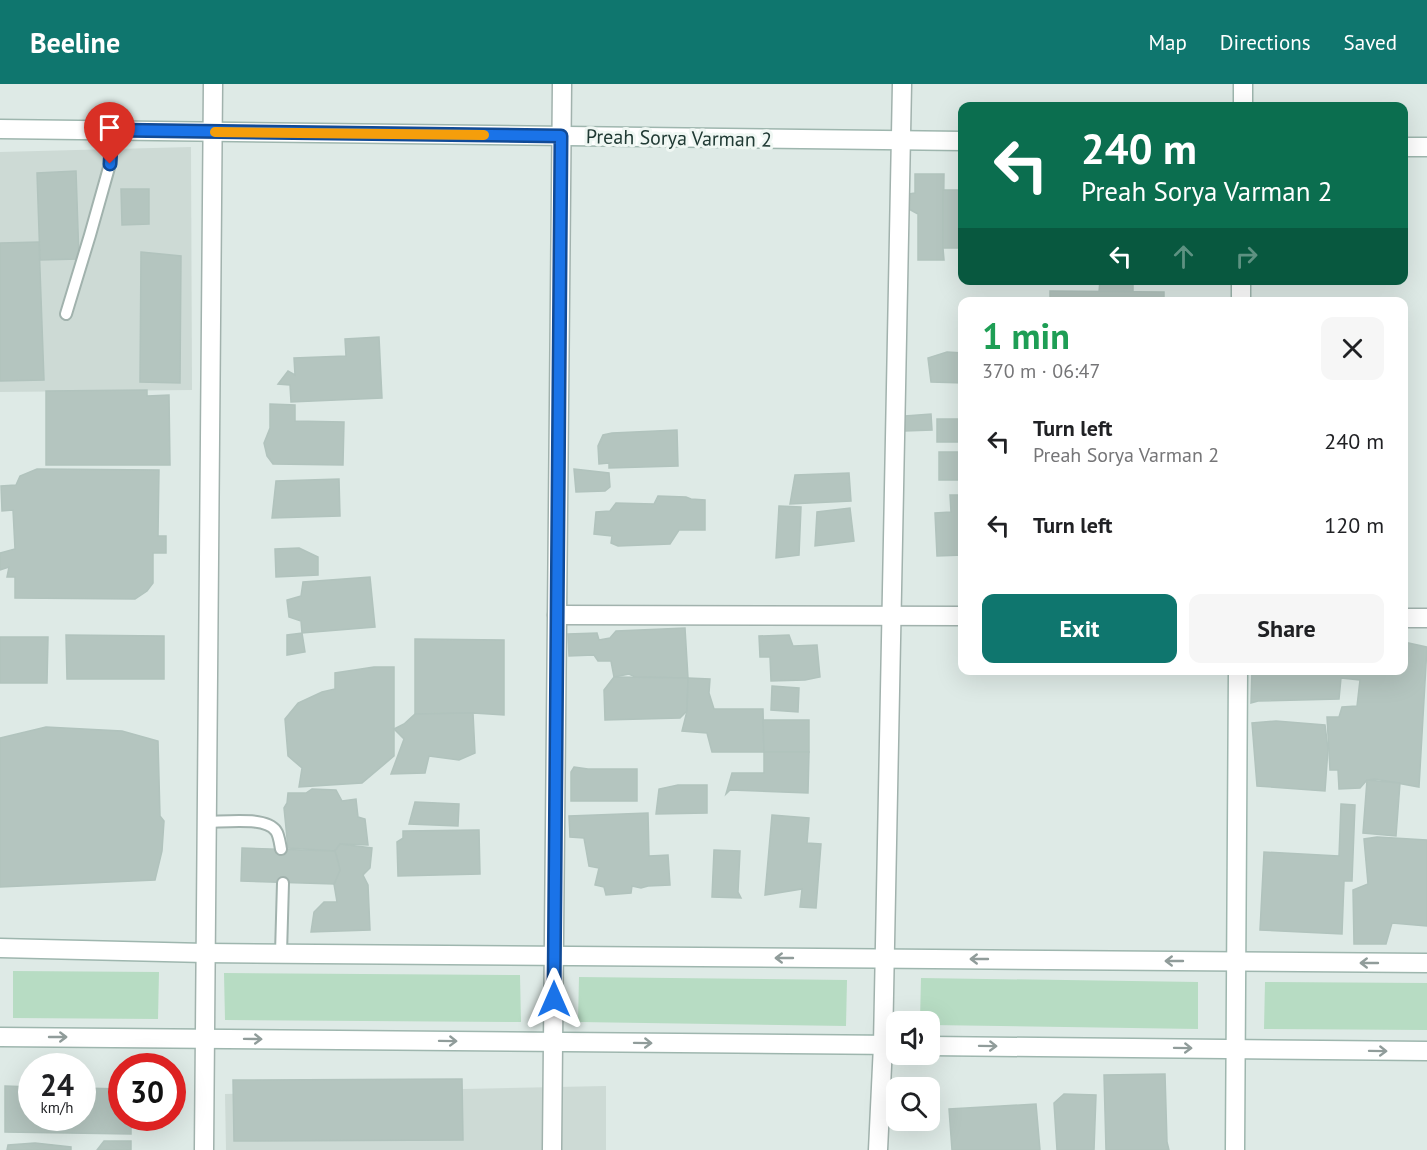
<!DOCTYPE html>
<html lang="en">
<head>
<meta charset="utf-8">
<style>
  :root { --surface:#fff; --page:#f6f6f6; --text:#202124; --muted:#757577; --accent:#0f766e }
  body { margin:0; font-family:"PT Sans",sans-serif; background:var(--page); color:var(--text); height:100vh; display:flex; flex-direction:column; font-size:22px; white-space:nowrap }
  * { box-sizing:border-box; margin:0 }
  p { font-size:20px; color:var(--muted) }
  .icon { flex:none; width:33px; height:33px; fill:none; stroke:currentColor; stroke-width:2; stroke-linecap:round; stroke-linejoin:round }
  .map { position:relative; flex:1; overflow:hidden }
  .panel { position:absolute; left:958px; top:213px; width:450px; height:378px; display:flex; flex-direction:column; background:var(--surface); border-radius:12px; box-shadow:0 6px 24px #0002 }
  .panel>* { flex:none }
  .hud { position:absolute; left:958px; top:18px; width:450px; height:183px; border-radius:12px; box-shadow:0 6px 24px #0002; background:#0b6e4f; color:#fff; overflow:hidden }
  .buttons { position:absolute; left:886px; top:927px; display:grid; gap:12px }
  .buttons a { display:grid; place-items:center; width:54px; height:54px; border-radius:12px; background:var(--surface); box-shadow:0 6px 24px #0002; font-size:30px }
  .speed { position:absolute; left:18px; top:969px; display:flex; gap:12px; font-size:30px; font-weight:700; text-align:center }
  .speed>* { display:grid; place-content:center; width:78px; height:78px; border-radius:50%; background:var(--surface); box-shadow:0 6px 24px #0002; line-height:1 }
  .speed small { font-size:15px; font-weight:400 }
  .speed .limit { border:9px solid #d22; background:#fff; color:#111 }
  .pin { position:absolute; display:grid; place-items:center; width:51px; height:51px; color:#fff; margin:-62px -26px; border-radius:50% 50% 50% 0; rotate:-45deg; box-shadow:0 0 6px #0007 }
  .pin .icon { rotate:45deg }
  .me { position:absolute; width:66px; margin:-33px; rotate:0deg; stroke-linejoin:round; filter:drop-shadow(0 0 4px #0008) }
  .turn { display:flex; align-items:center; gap:21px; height:126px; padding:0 24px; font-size:27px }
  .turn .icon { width:78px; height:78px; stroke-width:2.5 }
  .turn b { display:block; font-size:42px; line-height:51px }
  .lanes { display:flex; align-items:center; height:57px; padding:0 24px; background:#0003; justify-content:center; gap:30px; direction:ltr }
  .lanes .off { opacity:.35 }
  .round { display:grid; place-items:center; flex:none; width:63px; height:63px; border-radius:12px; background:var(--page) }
  .overview { display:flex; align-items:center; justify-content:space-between; height:102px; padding:0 24px }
  h1 { font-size:36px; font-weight:800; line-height:45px; color:#1e9e55 }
  .action { display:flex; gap:12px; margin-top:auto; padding:12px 24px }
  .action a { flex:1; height:69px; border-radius:12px; background:var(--accent); color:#fff; font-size:24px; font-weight:800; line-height:69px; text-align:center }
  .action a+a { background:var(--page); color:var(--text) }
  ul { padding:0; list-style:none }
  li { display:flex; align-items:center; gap:18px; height:84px; padding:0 24px }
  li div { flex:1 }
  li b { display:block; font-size:22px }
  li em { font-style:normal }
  header { display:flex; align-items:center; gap:36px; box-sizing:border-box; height:84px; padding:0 30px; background:var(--accent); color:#fff }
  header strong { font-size:28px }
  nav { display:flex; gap:33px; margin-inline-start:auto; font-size:21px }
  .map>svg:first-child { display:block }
  .built { fill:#cddad5 }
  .green { fill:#b7dcc3 }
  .building { fill:#b4c5bf; stroke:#b1c3bd; stroke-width:1.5 }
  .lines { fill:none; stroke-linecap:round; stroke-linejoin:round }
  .lane-casing { stroke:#a1b2ad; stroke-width:14 }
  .street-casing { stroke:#a1b2ad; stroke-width:21 }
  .secondary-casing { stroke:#9eb6ae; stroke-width:21 }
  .lane { stroke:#fff; stroke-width:10 }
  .street { stroke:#fff; stroke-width:18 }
  .secondary { stroke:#fff; stroke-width:18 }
  .oneway { stroke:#909c9a }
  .route-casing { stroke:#114b97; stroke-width:15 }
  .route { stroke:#1a73e8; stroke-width:10 }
  .slow { stroke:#f59e0b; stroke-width:10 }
  .labels { text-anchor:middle; stroke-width:6; stroke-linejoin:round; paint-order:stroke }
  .street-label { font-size:20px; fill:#203a34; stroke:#eff7f3 }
</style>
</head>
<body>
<header>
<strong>Beeline</strong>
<nav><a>Map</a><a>Directions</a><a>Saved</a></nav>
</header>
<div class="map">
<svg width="1427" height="1066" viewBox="0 0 1427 1066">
  <rect width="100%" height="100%" fill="#deeae6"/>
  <!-- built -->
  <g class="built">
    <path d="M191,63L192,306L0,308V68Z"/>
    <path d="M606,1002V1066H226L225,1010Z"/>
  </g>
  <!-- green -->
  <g class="green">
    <path d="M13,887L159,888L158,935L13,934Z"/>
    <path d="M224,889L520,891L521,938L225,936Z"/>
    <path d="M579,893L847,896L846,942L578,938Z"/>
    <path d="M921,894L1198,898V945L930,941V938L920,937Z"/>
    <path d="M1265,898L1427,899V946L1264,945Z"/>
  </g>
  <!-- building -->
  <g class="building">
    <path d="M76,87L79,175L40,176L37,89Z"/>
    <path d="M915,90H944L943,164L944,176H918V130L907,124L909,110L915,109Z"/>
    <path d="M121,105H149V140L122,141Z"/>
    <path d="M943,106H958L963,111L962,164H943Z"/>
    <path d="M39,158L44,296L0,297V159Z"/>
    <path d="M141,168L181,172L180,299L140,298Z"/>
    <path d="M1100,196H1133V207L1099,208Z"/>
    <path d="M1050,207L1164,208V218H1050Z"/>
    <path d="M379,253L382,314L291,318L290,301L278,300L288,287L295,291L294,274L346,272L345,255Z"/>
    <path d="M947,268L963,269V299L931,298L928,274Z"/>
    <path d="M147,306V312L169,311L170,381H46V307Z"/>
    <path d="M270,320L295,321V337L344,338L343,381L273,380L267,372L264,359L270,344Z"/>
    <path d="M931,330L932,346L905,347V332Z"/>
    <rect x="937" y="335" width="26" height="23"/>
    <path d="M677,346L678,382L609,384V379L599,380L598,362L603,351L612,349Z"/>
    <rect x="939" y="368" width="24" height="28"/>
    <path d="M37,385L159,386L158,452H166V469H153V499L147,507L135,515L15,514V493H7L9,483L0,486V469L15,465L13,426L2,427L1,402L16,401L20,392Z"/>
    <path d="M574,385L609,389L610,403L605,407L576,408Z"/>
    <path d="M849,389L851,417L790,420L795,391Z"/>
    <path d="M339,395L340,432L272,434L276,397Z"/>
    <path d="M950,411H963V471L937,472L935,429L951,428Z"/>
    <path d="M658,412L686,413L691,415L705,416V446H679L670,460L618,462L611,459L612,452L594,450L596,428L610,427L616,419L654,420Z"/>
    <path d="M779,422L801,423L799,471L776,474Z"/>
    <path d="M850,424L854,457L815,462L817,428Z"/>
    <path d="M299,464L318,473V491L276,493L275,465Z"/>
    <path d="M370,493L375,543L302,549L301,537L289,533L287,516L301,512L303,498Z"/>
    <path d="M685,544L688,594L635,593L629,590L614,593L611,577H598L594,571L569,572L568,550L597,549L599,556L610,554L616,547Z"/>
    <path d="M302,549L305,568L287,571V551Z"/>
    <path d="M66,551L164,552V595H67Z"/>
    <path d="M789,551L793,562L817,561L820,593L805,596L771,597L770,573H760L759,552Z"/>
    <path d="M0,553H48L47,599H0Z"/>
    <path d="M415,555L504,556V631L473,629L415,630Z"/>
    <path d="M1404,558L1427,563L1419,703L1375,695L1367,696L1360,704L1339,705L1338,686H1330L1327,633H1339L1342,623L1357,622L1360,596L1341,594L1339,615L1258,617L1251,619L1252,586H1404Z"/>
    <path d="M374,583H394V672L362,699L299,703L302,684L288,672L285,635L298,619L322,608L335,605V589Z"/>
    <path d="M614,593L688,594L687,627L680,634L605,636L604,606Z"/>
    <path d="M688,594L710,595L709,609L714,625H763L764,668H712L707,649L682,647L687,627Z"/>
    <path d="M772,602L799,604L798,628L771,626Z"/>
    <path d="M473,629L475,669L459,676L429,672L425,689L391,690L404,655L394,645L404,640L415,630Z"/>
    <path d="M763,636H809V668H764Z"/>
    <path d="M1276,637L1325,641L1328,665L1325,707L1257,702L1252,639Z"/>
    <path d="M46,643L122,647L158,657L160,732L164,737L162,767L155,796L0,803V654Z"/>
    <path d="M764,668H809L808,709L730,706L726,710L732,689H764Z"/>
    <path d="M574,683L588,685H637V717H571V688Z"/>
    <path d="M1367,696L1400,699L1396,752L1363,749Z"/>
    <path d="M678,701H707V729L656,730L659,705Z"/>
    <path d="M312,705L336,706L342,717L356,715L358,733L365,735L368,761L340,760L335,767L288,764L284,724L287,719L288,709H306Z"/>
    <path d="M415,718L459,720L458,742L409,740Z"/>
    <path d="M1341,720L1355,721L1352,797H1344L1342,850L1260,846L1264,768L1339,772Z"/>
    <path d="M648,729L649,772L668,771L670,801L648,802L641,804L632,802L631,809L606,811L604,803L595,801L599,784L589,782L584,754L570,753L569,732Z"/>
    <path d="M772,731L809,734L807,759L821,760L816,824L800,823L802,805L765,811Z"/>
    <path d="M479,746L480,790L398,792L397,758L403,754V747Z"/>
    <path d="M1377,753L1427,756V842L1392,839L1386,860H1354L1353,806L1368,800L1364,755Z"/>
    <path d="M340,760L372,764L370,784L363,791L368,801L370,846L311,848L314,828L324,818H337L334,800L340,786L335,767Z"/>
    <path d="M242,764L335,767L340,786L334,800L241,797Z"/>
    <path d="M714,766L740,767L738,808L741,814L712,813Z"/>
    <path d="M1165,990L1167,1058L1169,1066H1106L1104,991Z"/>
    <path d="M462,995L463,1056L234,1057L233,996Z"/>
    <path d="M5,1002L32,1003V1034H82V1004L122,1005V1034H131V1050L5,1048Z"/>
    <path d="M1064,1010L1096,1011L1094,1066H1057L1054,1019Z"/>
    <path d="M1036,1020L1040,1066H952L949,1025Z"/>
    <path d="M104,1057H131V1066H97Z"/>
    <path d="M35,1059L71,1063V1066H7L8,1061Z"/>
  </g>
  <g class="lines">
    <defs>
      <g id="lane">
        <path d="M66,230L90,151L110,80L112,47"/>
        <path d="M206,738C223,738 266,732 276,747C279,751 280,760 281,765"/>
        <path d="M281,869L283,799"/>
      </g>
      <g id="street">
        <path d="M557,531L963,532"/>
        <path d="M1404,534H1427"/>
        <path d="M204,1066L213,0"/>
        <path d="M552,1066L562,0"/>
        <path d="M878,1066L883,961L902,0"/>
      </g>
      <g id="secondary">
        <path d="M1243,22V0"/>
        <path d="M0,45L963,57"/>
        <path d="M1404,63H1427"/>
        <path d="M1241,218V196"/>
        <path d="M0,864L205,869L1427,879"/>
        <path d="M0,953L897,961"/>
        <path d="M930,962L1427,967"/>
        <path d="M1235,1066L1238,586"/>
      </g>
    </defs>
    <!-- lane casing -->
    <use href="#lane" class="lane-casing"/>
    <!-- street casing -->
    <use href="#street" class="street-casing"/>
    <!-- secondary casing -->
    <use href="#secondary" class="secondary-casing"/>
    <!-- lane -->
    <use href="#lane" class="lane"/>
    <!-- street -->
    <use href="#street" class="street"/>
    <!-- secondary -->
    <use href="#secondary" class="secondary"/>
  </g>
  <!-- one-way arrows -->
  <defs><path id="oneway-shaft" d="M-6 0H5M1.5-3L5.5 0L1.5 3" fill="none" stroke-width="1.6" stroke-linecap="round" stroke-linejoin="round" transform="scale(1.5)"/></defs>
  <g class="oneway">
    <use href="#oneway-shaft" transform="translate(784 874) rotate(-180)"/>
    <use href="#oneway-shaft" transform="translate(979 875) rotate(-180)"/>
    <use href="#oneway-shaft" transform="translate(1174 877) rotate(-180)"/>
    <use href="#oneway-shaft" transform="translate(1369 879) rotate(-180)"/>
    <use href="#oneway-shaft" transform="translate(58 953)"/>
    <use href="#oneway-shaft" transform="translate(253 955) rotate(1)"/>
    <use href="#oneway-shaft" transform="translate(448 957) rotate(1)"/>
    <use href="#oneway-shaft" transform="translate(643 959) rotate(1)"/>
    <use href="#oneway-shaft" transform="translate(988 962) rotate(1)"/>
    <use href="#oneway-shaft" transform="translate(1183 964) rotate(1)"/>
    <use href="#oneway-shaft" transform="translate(1378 967) rotate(1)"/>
  </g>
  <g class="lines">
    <defs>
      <path id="route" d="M110,80L112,46L561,52L554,915"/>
    </defs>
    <!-- route casing -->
    <use href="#route" class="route-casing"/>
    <!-- route -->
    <use href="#route" class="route"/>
    <!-- slow -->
    <path class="slow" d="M215,48L484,51"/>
  </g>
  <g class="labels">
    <!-- street labels -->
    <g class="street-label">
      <text transform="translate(679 54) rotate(1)" y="7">Preah Sorya Varman 2</text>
    </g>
  </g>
</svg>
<div class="buttons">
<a><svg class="icon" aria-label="sound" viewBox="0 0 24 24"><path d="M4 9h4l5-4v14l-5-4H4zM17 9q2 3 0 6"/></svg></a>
<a><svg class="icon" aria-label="search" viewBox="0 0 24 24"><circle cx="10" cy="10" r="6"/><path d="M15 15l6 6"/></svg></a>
</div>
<div class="speed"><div>24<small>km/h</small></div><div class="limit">30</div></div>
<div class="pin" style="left:110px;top:80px;background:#d93025"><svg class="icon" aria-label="arrive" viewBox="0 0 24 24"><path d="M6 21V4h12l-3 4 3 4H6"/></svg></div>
<svg class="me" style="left:554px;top:915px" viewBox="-20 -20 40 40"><path d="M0-17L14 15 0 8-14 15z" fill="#1a73e8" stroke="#fff" stroke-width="4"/></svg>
<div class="hud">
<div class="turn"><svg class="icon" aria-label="left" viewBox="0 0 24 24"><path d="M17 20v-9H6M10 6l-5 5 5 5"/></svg><div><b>240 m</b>Preah Sorya Varman 2</div></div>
<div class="lanes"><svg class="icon" aria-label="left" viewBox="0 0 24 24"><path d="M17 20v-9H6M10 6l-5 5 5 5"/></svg><svg class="icon off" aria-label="ahead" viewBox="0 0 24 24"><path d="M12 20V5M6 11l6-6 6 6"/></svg><svg class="icon off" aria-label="right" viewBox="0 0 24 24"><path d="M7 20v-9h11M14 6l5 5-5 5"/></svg></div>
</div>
<section class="panel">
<div class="overview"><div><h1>1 min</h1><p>370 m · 06:47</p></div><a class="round"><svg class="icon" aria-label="close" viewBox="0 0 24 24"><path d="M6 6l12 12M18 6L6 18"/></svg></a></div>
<ul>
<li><svg class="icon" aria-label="left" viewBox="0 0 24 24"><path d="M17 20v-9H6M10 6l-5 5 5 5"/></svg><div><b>Turn left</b><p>Preah Sorya Varman 2</p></div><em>240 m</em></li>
<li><svg class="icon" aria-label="left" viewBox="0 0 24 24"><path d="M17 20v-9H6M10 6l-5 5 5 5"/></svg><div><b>Turn left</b></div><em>120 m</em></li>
</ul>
<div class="action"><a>Exit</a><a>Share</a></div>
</section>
</div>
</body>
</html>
